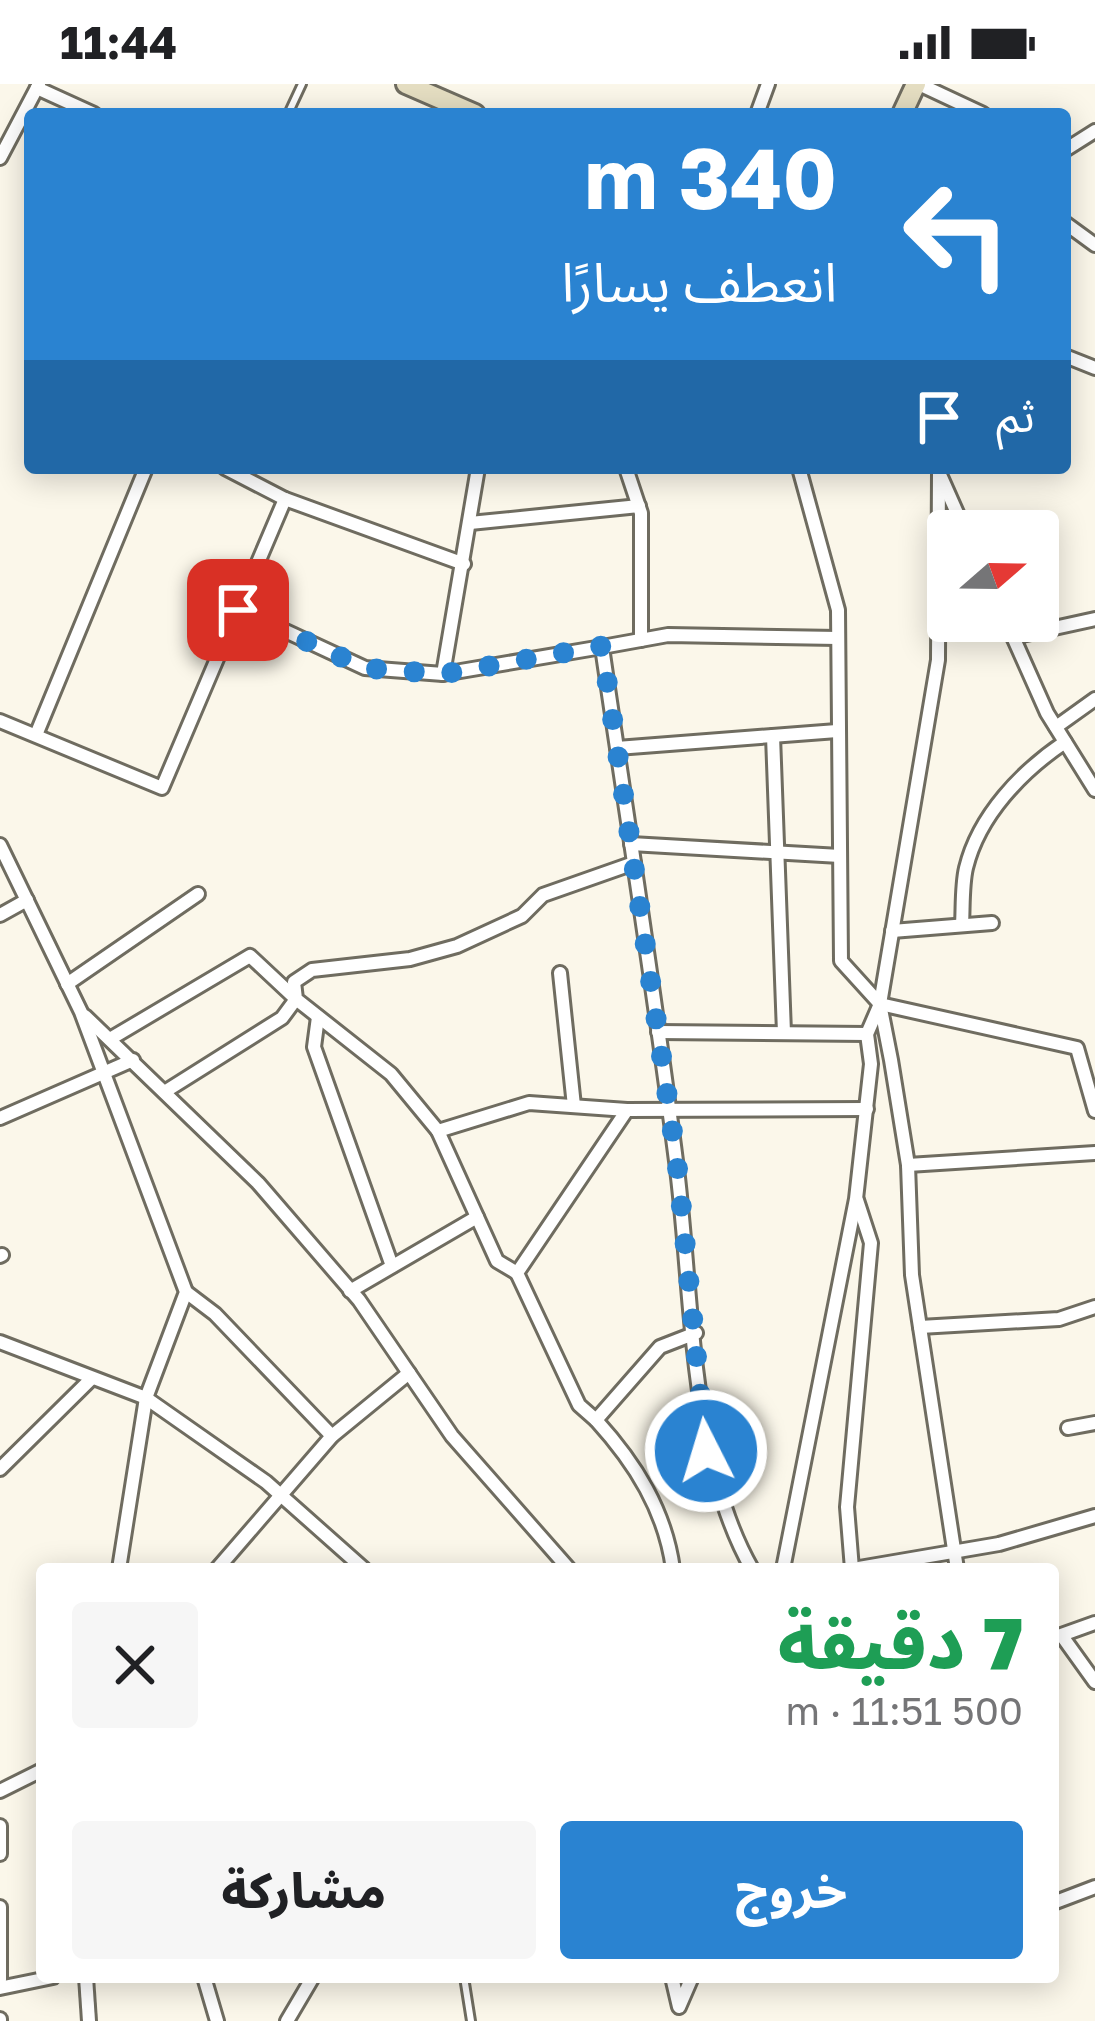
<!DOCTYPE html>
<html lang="ar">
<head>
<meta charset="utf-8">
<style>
  :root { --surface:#fff; --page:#f6f6f6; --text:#202124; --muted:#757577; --accent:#2a83d1 }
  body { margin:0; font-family:"Golos Text","Noto Sans Arabic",sans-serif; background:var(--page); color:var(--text); direction:rtl; height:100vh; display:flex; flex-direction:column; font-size:45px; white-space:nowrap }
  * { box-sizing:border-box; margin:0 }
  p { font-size:39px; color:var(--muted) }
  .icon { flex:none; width:66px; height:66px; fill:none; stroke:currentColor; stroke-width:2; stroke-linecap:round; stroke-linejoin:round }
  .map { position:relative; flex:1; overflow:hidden; direction:ltr }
  .panel { position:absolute; left:36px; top:1479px; width:1023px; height:420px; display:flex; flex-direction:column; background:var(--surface); border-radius:12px; box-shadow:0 6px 30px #0003; direction:rtl }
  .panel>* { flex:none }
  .top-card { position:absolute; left:24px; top:24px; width:1047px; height:366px; border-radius:12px; box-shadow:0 6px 30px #0003; direction:rtl; background:#2a83d1; color:#fff; overflow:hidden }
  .needle { width:78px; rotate:70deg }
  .tools { position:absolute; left:927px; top:426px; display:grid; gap:24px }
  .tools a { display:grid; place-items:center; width:132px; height:132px; border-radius:12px; background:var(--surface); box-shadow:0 6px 30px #0003; font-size:60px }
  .pin { position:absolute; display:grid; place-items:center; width:102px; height:102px; color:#fff; margin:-51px; border-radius:24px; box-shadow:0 6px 18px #0006 }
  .me { position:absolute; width:132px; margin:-66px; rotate:355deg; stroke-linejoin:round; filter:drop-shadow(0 0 9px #0008) }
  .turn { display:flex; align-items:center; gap:42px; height:252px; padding:0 36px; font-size:54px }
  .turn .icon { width:156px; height:156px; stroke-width:2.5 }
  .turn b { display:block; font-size:84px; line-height:102px }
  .then { display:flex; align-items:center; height:114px; padding:0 36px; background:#0003; gap:24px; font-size:45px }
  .round { display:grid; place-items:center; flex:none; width:126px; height:126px; border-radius:12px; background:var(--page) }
  .overview { display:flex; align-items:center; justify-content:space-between; height:204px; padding:0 36px }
  h1 { font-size:72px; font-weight:800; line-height:90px; color:#1e9e55 }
  .button { display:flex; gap:24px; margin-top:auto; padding:24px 36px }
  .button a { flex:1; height:138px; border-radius:12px; background:var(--accent); color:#fff; font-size:48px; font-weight:800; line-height:138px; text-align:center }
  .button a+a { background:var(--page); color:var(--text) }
  .status { display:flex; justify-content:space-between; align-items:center; height:84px; padding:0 60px; background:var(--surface); direction:ltr }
  .status svg { height:33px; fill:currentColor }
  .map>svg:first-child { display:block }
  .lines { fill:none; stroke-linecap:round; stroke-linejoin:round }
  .service-casing { stroke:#6f6c60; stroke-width:12 }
  .minor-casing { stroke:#6f6c60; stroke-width:18 }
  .secondary-casing { stroke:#6f6c60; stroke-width:24 }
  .service { stroke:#fff; stroke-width:6 }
  .minor { stroke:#fff; stroke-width:12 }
  .secondary { stroke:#e5dec2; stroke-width:18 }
  .route { stroke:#2a83d1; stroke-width:21; stroke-dasharray:0 37.8 }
</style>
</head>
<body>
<div class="status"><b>11:44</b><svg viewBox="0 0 49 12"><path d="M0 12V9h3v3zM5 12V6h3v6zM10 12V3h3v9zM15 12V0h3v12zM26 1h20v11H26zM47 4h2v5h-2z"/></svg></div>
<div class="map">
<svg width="1095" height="1937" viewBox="0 0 1095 1937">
  <rect width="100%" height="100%" fill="#fbf7ea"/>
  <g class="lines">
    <defs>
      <g id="service">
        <path d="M288,30L302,0"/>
        <path d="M464,1893L471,1937"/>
      </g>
      <g id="minor">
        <path d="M919,0L983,30"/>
        <path d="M37,4L94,30"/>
        <path d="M757,30L768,0"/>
        <path d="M1065,66L1095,47"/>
        <path d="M0,74L39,0"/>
        <path d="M1065,139L1095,161"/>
        <path d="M1065,272L1095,284"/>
        <path d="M225,384L285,415L464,480"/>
        <path d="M626,384L641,429V556"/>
        <path d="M799,384L838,526L841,877L880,920L891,976L908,1081L912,1191L957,1485"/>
        <path d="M941,393L965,447"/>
        <path d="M470,439L639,422"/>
        <path d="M238,525L365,584L443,590L602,563"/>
        <path d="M1006,537L1047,629L1095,706"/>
        <path d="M1013,553L1095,535"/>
        <path d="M443,590L478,384"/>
        <path d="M0,637L162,704L285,415"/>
        <path d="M1056,643L1095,615"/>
        <path d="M36,651L146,384"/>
        <path d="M773,652L784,949"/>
        <path d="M617,664L837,647"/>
        <path d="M631,760L840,772"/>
        <path d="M0,761L81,928L186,1208L146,1314L119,1485"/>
        <path d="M0,831L27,816"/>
        <path d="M962,841C963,823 962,801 966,784C979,731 1022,687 1065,658"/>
        <path d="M892,847L992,839"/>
        <path d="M560,889L574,1022"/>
        <path d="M67,900L198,810"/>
        <path d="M880,920L1077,964L1095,1027"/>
        <path d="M85,932L258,1099L359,1216L452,1352L569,1485"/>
        <path d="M318,933L314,963L392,1182"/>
        <path d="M658,948L867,950"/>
        <path d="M110,955L250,872L296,915L282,934L166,1007"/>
        <path d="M627,1026L529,1019L438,1047L391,990L296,915L294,898L312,886L410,875L457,862L522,832L543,811L634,779"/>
        <path d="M0,1034L133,976"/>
        <path d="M438,1047L497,1177L517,1189"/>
        <path d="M908,1081L1095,1069"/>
        <path d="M0,1172L2,1171"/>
        <path d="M350,1207L477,1133"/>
        <path d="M186,1208L215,1230L332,1352"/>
        <path d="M920,1243L1059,1235L1095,1223"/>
        <path d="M0,1258L146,1314L266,1398L364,1485"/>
        <path d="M596,1336L579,1321L517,1189L627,1026L867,1025"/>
        <path d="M1068,1344L1095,1339"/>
        <path d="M0,1385L92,1294"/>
        <path d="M217,1485L332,1352L409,1289"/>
        <path d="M673,1485C665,1426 635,1379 596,1336L660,1263L696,1249"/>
        <path d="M752,1485C688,1373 693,1205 676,1077C654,905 627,734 602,563L668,551L838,554"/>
        <path d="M783,1485L856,1115L871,980L867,950L880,920L938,576L939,389"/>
        <path d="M852,1485L847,1423L871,1159L857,1116"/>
        <path d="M853,1485L999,1460L1095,1432"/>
        <path d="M1062,1552L1095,1598"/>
        <path d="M1053,1554L1095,1539"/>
        <path d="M0,1707L42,1686"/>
        <path d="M0,1742V1770"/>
        <path d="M1053,1819L1095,1803"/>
        <path d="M0,1823V1896"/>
        <path d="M86,1893L89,1937"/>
        <path d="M204,1893L217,1937"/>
        <path d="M672,1893L679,1923L692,1893"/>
        <path d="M0,1904L53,1893"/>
        <path d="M0,1935V1937"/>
        <path d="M287,1937L313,1893"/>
      </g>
      <g id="secondary">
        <path d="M406,0L475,30"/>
        <path d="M902,30L916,0"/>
      </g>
    </defs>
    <!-- service casing -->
    <use href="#service" class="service-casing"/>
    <!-- minor casing -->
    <use href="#minor" class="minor-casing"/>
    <!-- secondary casing -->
    <use href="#secondary" class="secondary-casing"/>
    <!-- service -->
    <use href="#service" class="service"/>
    <!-- minor -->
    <use href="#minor" class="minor"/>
    <!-- secondary -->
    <use href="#secondary" class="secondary"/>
  </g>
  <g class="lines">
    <!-- route -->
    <path class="route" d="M238,526L365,584L443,590L602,562L677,1079L706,1367"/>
  </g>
</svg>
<div class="tools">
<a><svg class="needle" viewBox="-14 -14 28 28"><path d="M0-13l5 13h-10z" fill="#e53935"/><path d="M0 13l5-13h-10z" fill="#757577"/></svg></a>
</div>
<div class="pin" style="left:238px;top:526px;background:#d93025"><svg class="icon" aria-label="arrive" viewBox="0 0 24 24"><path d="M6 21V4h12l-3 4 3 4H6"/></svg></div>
<svg class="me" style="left:706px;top:1367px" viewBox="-20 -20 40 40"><circle r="17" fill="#2a83d1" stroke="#fff" stroke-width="3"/><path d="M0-11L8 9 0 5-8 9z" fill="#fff"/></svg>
<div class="top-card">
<div class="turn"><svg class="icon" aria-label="left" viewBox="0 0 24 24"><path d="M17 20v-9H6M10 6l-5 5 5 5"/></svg><div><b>340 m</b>انعطف يسارًا</div></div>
<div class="then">ثم<svg class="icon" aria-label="arrive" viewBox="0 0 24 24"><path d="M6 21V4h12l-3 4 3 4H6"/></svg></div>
</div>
<section class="panel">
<div class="overview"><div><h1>7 دقيقة</h1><p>500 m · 11:51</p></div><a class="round"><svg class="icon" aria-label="close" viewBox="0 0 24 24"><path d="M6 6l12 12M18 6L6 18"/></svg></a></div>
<div class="button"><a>خروج</a><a>مشاركة</a></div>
</section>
</div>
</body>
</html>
